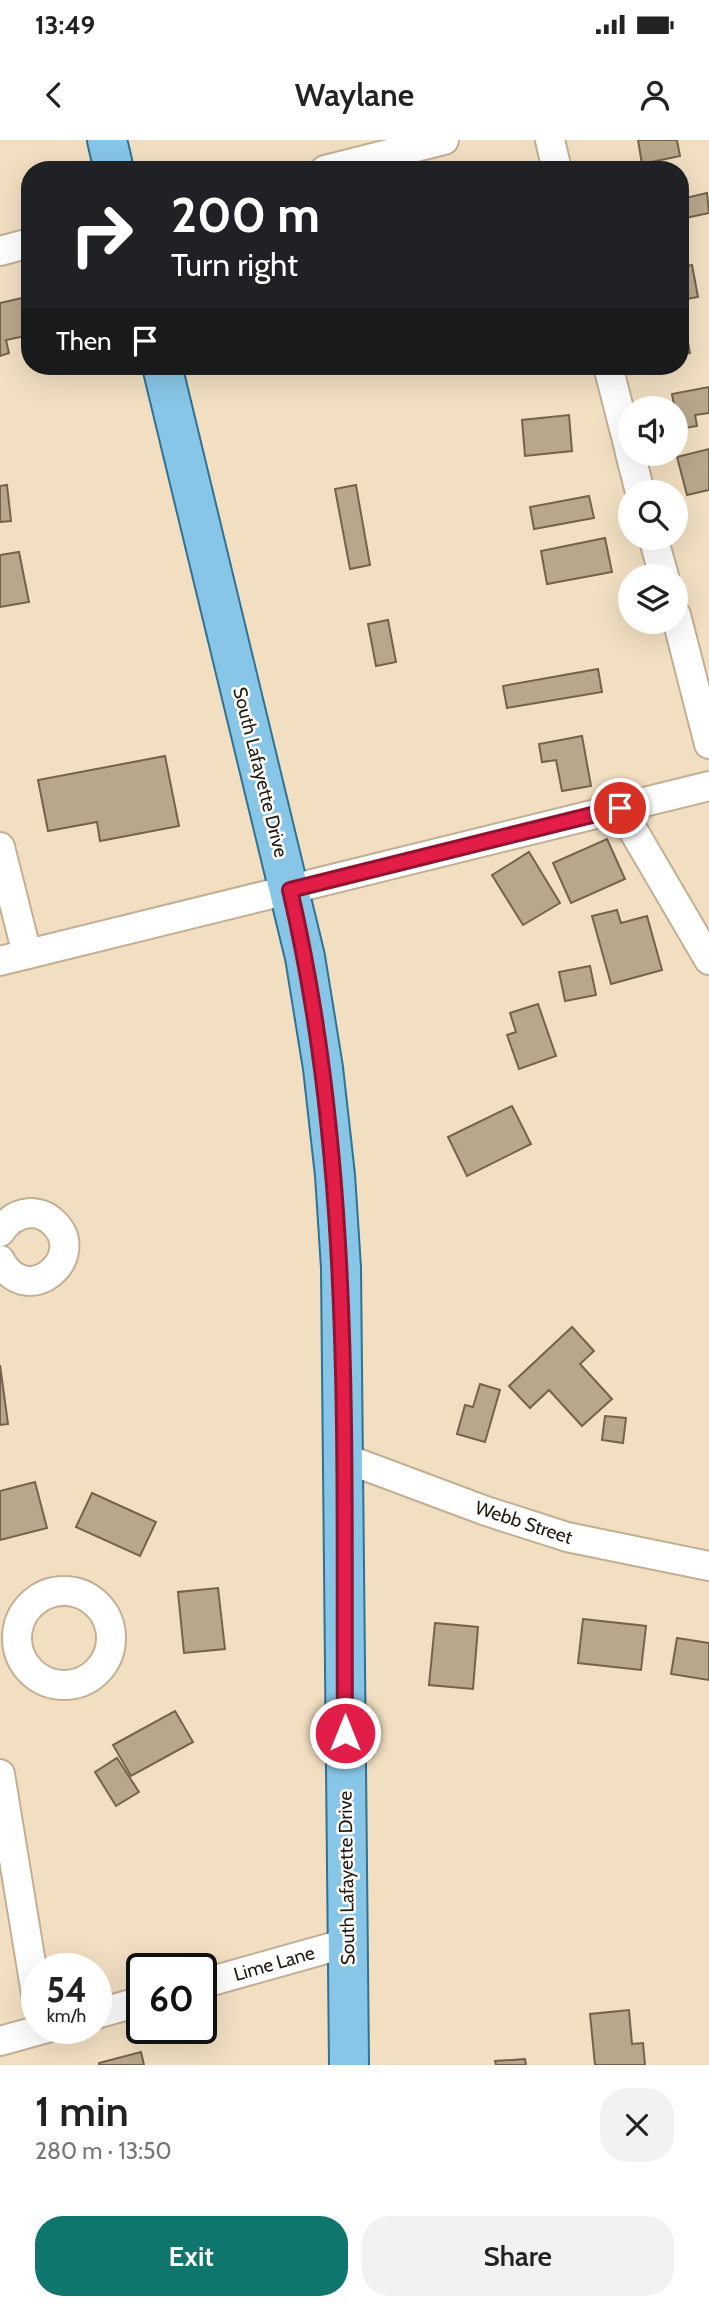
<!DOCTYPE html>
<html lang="en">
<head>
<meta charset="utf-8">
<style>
  :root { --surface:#fff; --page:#f2f2f2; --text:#222; --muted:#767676; --accent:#0f766e }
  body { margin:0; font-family:Cabin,sans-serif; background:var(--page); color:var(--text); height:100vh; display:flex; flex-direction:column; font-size:26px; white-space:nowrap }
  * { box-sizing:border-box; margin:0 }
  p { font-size:23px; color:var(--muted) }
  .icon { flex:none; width:38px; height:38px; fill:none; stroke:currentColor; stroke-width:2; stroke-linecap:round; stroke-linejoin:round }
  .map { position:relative; height:1925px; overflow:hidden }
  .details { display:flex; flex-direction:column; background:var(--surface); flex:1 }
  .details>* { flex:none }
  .top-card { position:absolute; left:21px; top:21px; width:668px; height:214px; border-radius:28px; box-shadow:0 7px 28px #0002; background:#202124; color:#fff; overflow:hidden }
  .buttons { position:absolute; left:618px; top:256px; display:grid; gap:14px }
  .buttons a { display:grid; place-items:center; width:70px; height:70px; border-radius:50%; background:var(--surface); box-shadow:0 7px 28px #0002; font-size:35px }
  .speed { position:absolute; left:21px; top:1813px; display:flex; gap:14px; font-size:35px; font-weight:700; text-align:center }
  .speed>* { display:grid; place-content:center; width:91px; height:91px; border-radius:50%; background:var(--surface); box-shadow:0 7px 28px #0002; line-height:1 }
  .speed small { font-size:18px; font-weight:400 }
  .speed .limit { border:4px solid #111; border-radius:10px; background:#fff; color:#111 }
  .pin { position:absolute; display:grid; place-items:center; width:60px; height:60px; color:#fff; margin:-30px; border:4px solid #fff; border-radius:50%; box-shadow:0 2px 7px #0007 }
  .me { position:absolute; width:77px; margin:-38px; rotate:0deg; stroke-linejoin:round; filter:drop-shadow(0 0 5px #0008) }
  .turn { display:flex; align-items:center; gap:24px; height:147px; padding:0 35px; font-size:32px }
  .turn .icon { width:91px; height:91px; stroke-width:2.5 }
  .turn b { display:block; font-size:49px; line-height:60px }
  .then { display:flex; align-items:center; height:66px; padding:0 35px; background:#0003; gap:14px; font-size:26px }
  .round { display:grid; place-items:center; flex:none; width:74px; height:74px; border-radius:28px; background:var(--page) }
  .headline { display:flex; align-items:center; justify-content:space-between; height:119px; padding:0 35px }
  h1 { font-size:42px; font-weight:600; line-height:52px }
  .cta { display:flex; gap:14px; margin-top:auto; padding:14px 35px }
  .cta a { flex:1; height:80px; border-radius:28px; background:var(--accent); color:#fff; font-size:28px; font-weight:600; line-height:80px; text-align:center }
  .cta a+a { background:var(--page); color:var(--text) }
  .status { display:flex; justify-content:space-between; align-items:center; height:49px; padding:0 35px; background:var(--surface); direction:ltr }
  .status svg { height:19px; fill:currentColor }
  header { display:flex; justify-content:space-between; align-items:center; height:91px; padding:0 35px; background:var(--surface); font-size:32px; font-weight:600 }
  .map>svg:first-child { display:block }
  .building { fill:#b9a78c; stroke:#74634a; stroke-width:2 }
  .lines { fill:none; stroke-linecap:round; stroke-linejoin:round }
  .street-casing { stroke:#c2af94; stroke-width:32 }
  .primary-casing { stroke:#317191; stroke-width:42 }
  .street { stroke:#fff; stroke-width:28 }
  .primary { stroke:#88c6e7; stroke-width:38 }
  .route-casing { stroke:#92132f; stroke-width:18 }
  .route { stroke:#e11d48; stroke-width:12 }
  .labels { text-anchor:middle; stroke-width:5; stroke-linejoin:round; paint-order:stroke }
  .street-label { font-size:19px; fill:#211a0f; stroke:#fff }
</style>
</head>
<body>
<div class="status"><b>13:49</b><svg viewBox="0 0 49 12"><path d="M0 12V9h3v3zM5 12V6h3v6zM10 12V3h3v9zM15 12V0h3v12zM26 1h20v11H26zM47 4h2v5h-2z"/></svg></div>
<header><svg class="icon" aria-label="back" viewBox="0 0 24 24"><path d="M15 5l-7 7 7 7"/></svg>Waylane<svg class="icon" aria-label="person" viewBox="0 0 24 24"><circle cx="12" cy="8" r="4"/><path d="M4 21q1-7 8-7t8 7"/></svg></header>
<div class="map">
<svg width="709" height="1925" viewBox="0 0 709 1925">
  <rect width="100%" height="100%" fill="#f2dfc2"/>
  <!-- building -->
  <g class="building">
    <path d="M638,0H677L680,16L642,24Z"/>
    <path d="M707,53L709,73L681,79V59Z"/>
    <path d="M692,125L698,157L681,160V127Z"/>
    <path d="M22,158L30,195L6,200L9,213L0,216V163Z"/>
    <path d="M681,186H685L690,213L681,214Z"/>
    <path d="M709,247V273L695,275L697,286L678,289L672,254Z"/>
    <path d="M569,275L572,311L525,316L522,280Z"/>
    <path d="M709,309V350L687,355L677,317Z"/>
    <path d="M7,345L11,381L0,382V346Z"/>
    <path d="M356,345L370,425L350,429L335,349Z"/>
    <path d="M589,356L594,378L534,389L530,367Z"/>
    <path d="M605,398L612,432L547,444L541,411Z"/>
    <path d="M19,412L29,462L0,467V415Z"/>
    <path d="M388,480L396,522L376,526L368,484Z"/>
    <path d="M598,529L602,552L507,568L503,546Z"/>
    <path d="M582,596L591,646L562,651L556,620L542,622L539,604Z"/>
    <path d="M165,616L179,686L100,701L97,682L48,691L38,640Z"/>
    <path d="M607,699L625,739L571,763L553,723Z"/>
    <path d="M529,712L560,763L523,785L492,735Z"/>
    <path d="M617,770L621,783L647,776L662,830L611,844L592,776Z"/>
    <path d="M590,826L596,855L565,861L559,832Z"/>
    <path d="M538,864L556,916L519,929L507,895L516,892L510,873Z"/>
    <path d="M512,966L531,1004L467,1036L448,997Z"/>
    <path d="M572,1187L594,1211L580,1224L612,1259L582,1286L549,1250L530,1268L509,1246Z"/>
    <path d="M0,1225L8,1284L0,1285Z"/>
    <path d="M480,1244L500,1250L485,1302L457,1294L465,1265L473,1267Z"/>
    <path d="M605,1276L626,1278L623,1303L602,1300Z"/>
    <path d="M35,1342L47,1388L0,1400V1351Z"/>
    <path d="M92,1353L156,1382L140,1416L76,1387Z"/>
    <path d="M218,1448L225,1509L184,1513L178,1452Z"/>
    <path d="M583,1479L646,1486L641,1530L578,1523Z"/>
    <path d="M435,1483L478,1487L473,1549L429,1545Z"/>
    <path d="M677,1498L709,1503V1540L671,1534Z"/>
    <path d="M175,1571L193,1602L131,1636L113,1605Z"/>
    <path d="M117,1618L139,1652L116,1666L95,1632Z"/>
    <path d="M629,1870L632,1904L643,1903L645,1925H595L590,1874Z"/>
    <path d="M141,1912L144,1925H99V1923Z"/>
    <path d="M525,1919L526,1925H496L495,1921Z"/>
  </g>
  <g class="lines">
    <defs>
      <g id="street">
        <path d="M550,0L557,30"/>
        <path d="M325,30L444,0"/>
        <path d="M0,111L30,103"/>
        <path d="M608,226L630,312"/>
        <path d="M630,313L640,352"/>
        <path d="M653,397L664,436"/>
        <path d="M676,475L709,604"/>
        <path d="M620,668L709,820"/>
        <path d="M0,707L27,814"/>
        <path d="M0,821L709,646"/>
        <path d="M0,1092C7,1081 17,1074 30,1073C40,1073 48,1077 54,1083C89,1117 27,1171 0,1120"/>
        <path d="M344,1318L486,1371L567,1397L709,1426"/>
        <circle cx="64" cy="1498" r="47"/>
        <path d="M0,1634L37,1860"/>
        <path d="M201,1844L347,1803"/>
        <path d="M96,1874L142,1861"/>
        <path d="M0,1901L47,1888"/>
      </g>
      <g id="primary">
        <path d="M107,0L114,30"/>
        <path d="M162,226L305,817L323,928L335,1035L341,1128L349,1925"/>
      </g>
    </defs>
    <!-- street casing -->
    <use href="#street" class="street-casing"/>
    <!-- primary casing -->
    <use href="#primary" class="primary-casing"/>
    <!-- street -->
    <use href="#street" class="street"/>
    <!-- primary -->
    <use href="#primary" class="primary"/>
  </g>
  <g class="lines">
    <defs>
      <path id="route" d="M345,1593C343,1311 355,1027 290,750L620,668"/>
    </defs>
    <!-- route casing -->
    <use href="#route" class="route-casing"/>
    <!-- route -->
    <use href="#route" class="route"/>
  </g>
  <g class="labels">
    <!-- street labels -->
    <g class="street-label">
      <text transform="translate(261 632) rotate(76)" y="7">South Lafayette Drive</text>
      <text transform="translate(524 1382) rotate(18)" y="7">Webb Street</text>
      <text transform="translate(346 1738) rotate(-91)" y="7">South Lafayette Drive</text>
      <text transform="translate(274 1823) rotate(-16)" y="7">Lime Lane</text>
    </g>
  </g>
</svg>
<div class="buttons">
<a><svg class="icon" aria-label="sound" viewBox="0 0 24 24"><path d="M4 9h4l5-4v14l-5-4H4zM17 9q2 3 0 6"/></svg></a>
<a><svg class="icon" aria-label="search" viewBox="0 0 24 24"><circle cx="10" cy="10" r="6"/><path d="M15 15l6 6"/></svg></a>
<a><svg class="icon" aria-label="layers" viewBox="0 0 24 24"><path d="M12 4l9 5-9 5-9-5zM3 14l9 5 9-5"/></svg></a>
</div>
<div class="speed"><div>54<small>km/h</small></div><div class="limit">60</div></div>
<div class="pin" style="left:620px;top:668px;background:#d93025"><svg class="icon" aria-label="arrive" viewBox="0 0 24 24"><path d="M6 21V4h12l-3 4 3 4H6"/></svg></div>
<svg class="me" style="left:345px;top:1593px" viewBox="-20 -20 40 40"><circle r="17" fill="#e11d48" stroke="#fff" stroke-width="3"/><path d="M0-11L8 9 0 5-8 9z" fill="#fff"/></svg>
<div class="top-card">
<div class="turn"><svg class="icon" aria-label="right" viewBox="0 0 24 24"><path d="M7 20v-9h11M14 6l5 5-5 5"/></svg><div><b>200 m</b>Turn right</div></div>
<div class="then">Then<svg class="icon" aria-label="arrive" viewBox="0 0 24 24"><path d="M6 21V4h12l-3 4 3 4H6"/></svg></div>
</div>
</div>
<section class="details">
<div class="headline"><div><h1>1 min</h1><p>280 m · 13:50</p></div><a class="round"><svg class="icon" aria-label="close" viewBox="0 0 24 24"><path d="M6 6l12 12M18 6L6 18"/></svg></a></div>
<div class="cta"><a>Exit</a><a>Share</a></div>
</section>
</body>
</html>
